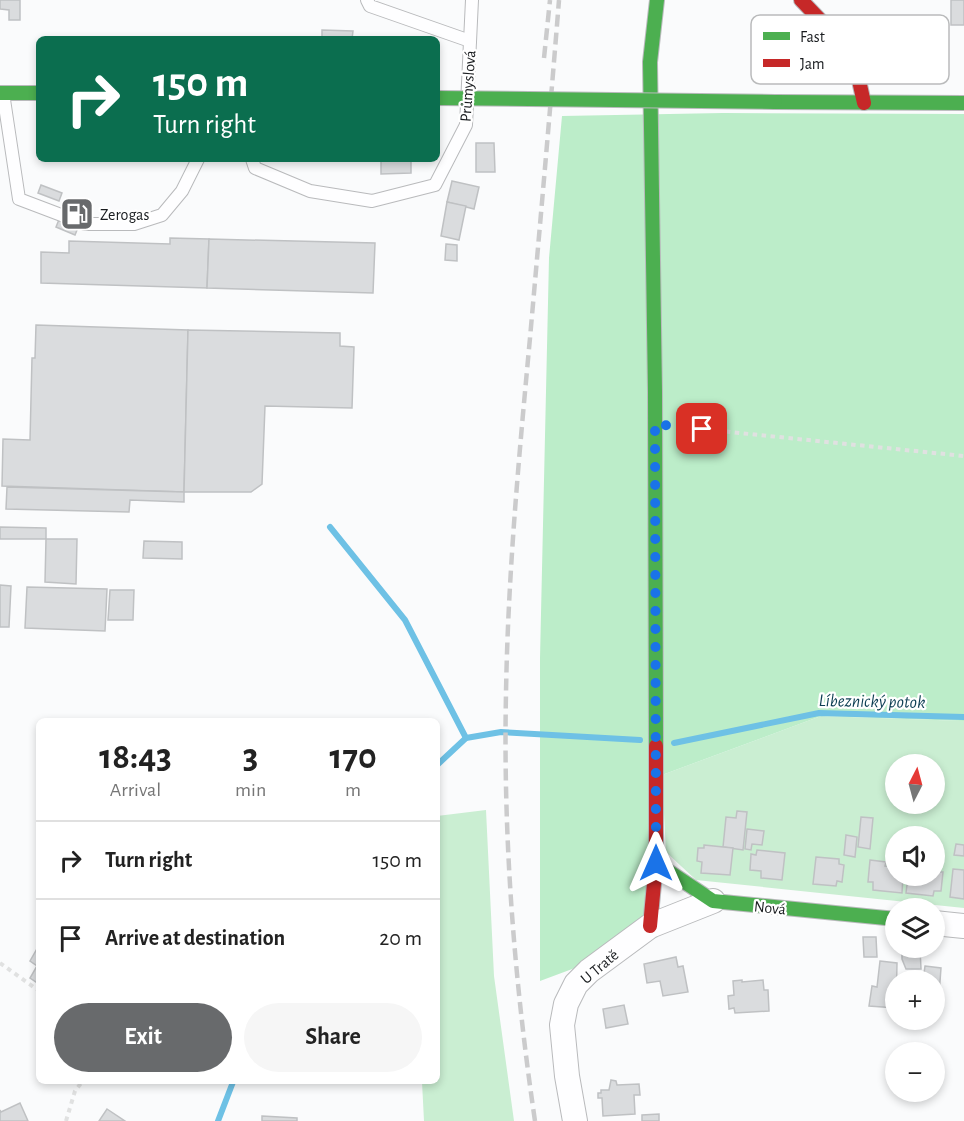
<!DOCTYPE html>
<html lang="en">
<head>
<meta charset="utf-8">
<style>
  :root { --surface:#fff; --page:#f6f6f6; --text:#222; --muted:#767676; --line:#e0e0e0; --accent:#686a6c }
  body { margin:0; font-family:"Alegreya Sans",sans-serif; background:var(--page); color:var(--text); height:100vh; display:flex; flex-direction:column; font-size:22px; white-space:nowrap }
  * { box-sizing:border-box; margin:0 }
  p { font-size:20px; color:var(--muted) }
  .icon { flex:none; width:33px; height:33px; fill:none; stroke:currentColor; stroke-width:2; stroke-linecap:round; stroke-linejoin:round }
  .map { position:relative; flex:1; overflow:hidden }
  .sheet { position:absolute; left:36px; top:718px; width:404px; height:366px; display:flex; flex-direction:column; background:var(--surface); border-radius:9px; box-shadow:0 3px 9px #0003 }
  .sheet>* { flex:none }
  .hud { position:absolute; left:36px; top:36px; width:404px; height:126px; border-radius:9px; box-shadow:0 3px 9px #0003; background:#0b6e4f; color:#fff; overflow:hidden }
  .needle { width:39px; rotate:6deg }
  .controls { position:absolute; left:885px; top:754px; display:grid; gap:12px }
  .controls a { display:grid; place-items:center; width:60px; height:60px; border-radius:50%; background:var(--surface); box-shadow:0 3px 9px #0003; font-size:30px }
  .pin { position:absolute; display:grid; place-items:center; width:51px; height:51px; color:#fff; margin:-26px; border-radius:12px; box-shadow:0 3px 9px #0006 }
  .me { position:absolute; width:66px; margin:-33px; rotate:0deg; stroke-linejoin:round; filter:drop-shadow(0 0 4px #0008) }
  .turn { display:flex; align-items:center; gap:21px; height:126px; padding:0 18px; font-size:27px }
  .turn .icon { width:78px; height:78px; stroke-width:2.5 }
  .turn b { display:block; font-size:42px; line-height:51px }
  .eta { display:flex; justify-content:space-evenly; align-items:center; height:102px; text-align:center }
  .eta b { font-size:36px; font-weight:600; line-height:42px }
  .button { display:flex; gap:12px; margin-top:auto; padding:12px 18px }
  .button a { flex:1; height:69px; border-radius:36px; background:var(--accent); color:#fff; font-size:24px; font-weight:600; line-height:69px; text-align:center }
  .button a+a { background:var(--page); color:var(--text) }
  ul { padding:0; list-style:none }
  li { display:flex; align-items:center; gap:18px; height:78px; padding:0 18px; border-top:2px solid var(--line) }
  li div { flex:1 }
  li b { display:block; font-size:22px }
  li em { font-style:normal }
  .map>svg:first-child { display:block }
  .green { fill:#caeed2; fill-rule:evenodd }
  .forest { fill:#bcedc9 }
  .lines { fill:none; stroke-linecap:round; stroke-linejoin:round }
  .stream { stroke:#6ec1e5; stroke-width:6 }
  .building { fill:#dadcde; stroke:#bfc1c3; stroke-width:1.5 }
  .lane-casing { stroke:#b9babc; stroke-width:14 }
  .street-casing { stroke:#b9babc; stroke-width:26 }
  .fast-casing { stroke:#b9babc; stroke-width:16 }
  .jam-casing { stroke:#b9babc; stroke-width:16 }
  .path { stroke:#e0e1e1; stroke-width:4; stroke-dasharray:4.5 4.5; stroke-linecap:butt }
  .lane { stroke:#fefeff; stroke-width:12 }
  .street { stroke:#fefeff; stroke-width:24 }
  .fast { stroke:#4caf50; stroke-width:14 }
  .jam { stroke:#c62828; stroke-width:14 }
  .rail { stroke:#cbcbcc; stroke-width:4.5; stroke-dasharray:12 6; stroke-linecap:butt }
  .fast-bridge-casing { stroke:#b9babc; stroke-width:16; stroke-linecap:butt }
  .fast-bridge { stroke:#4caf50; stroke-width:14 }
  .route { stroke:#1a73e8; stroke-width:10; stroke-dasharray:0 18 }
  .labels { text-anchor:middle; stroke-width:4.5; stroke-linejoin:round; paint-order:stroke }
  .street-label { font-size:16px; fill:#191c1f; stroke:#fff }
  .poi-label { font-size:16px; fill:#191c1f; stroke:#fff; text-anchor:start }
  .water-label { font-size:18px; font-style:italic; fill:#0d3e53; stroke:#fff }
  .key { fill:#fff; stroke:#babbbc; stroke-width:1.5 }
  .key-label { font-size:16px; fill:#191c1f }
</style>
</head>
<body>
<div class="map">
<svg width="964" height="1121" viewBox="0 0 964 1121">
  <rect width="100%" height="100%" fill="#fafbfc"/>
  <!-- green -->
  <g class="green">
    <path d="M821,716L964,721V908L696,880L666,852L662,775ZM896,765H934V804H896ZM896,837H934V876H896Z"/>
    <path d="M486,810L494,976L514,1121H424L422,1082H436L437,816Z"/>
  </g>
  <!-- forest -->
  <path class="forest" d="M723,113L964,114V721L821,716L662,775L658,937L540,981V658L549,258L562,116Z"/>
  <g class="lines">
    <!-- stream -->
    <g class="stream">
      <path d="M330,527L405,620L466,738"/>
      <path d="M674,743L819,713L964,717"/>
      <path d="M436,766L466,738L501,732L640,740"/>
      <path d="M218,1121L233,1082"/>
    </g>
  </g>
  <!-- building -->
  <g class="building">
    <path d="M0,0H20V20H9V10L0,9Z"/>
    <rect x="951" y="0" width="13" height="25"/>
    <path d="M322,30L353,31L352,39H322Z"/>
    <path d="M476,143H494L495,172H476Z"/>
    <path d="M381,159H411V173L381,174Z"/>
    <path d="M452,181L479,187L474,209L447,202Z"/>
    <path d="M41,185L62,193L59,201L38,193Z"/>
    <path d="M66,202L85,210L75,235L56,227Z"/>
    <path d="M447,202L466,206L459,240L441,236Z"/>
    <path d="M170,238L209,239L207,288L41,283V252L69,253V241L170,244Z"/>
    <path d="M209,239L375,243L373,293L207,288Z"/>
    <path d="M446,244L457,245V261L445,260Z"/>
    <path d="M36,325L188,330L184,492L2,486L3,439L30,440L32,358H35Z"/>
    <path d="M188,330L340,333V346L354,347L352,408L265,406L262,484L251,492H184Z"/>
    <path d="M7,487L184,492V502L130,500L129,512L6,509Z"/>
    <path d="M0,527L46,528V539H0Z"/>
    <path d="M46,539H77L76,584L45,582Z"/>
    <path d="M144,541L182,542V559L143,558Z"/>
    <path d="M0,585L11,586L9,627H0Z"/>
    <path d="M27,587L107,589L105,631L25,628Z"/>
    <path d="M110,590H134L133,620H108Z"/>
    <path d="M737,811L747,812L743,850L723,847L726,817L736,818Z"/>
    <path d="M861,817L873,818L870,849L858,847Z"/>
    <path d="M747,829L764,831L762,845L752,844L751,850L745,849Z"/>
    <path d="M846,835L857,837L855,857L844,855Z"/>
    <path d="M956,844L964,845V856L954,855Z"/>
    <path d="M704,845L733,848L730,875L701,873L702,862L697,861L698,848H704Z"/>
    <path d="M757,850L785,853L782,880L761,878V871L750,870L751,854L756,855Z"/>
    <path d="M816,857L839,859V864L844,865L842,882L837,881L836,886L813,884Z"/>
    <path d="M870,860L886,862L885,866L896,867V876H903L902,893L873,890V882H868Z"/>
    <path d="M934,863L937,864L936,872H943L941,891H934L933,896L906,893L908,876H934Z"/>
    <path d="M953,869L964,870V899L950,897Z"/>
    <path d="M863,937H876L877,957H864Z"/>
    <path d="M38,947H39V984L30,978L37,966L30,961Z"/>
    <path d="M902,948H920L921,969H906L902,959Z"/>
    <path d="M676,957L678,967L683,966L688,992L663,996L660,981L647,983L644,964Z"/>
    <path d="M880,961L897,963L896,1008L869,1006L872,986L877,987Z"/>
    <path d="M925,966L941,968L939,995H934V981H923Z"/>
    <path d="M742,980V982L763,980L764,990H768L769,1011L735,1013L734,1008L729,1009L728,996L734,995L733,981Z"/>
    <path d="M624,1005L628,1024L606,1028L603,1009Z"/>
    <path d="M611,1080L616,1081L617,1085L639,1084L640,1095H634L635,1114L603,1116L602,1098H598V1093H601V1090H609Z"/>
    <path d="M20,1103L28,1121H0V1110L1,1112Z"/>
    <path d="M107,1109L125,1121H99Z"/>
    <path d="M659,1114V1121H642V1115Z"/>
    <path d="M262,1116L297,1118V1121H262Z"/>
  </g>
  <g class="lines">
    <defs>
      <g id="lane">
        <path d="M367,0L370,6L470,41"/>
        <path d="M3,93L19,199L85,224H134L162,215L182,191L198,159"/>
        <path d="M252,159L255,168L310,191L372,201L435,185L466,125L472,0"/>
      </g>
      <g id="street">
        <path d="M934,923L964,926"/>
        <path d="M575,1121L567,1076L562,1025L566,1004L576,984L589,971L650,926L713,901"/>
      </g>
      <g id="fast">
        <path d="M0,93H39"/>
        <path d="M775,102L964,103"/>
        <path d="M656,746L655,392L650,62L657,0"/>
        <path d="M656,863L713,901L896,919"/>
      </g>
      <g id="jam">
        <path d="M801,0L826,26L856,67L864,103"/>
        <path d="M650,926L656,863V746"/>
      </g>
    </defs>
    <!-- lane casing -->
    <use href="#lane" class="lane-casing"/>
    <!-- street casing -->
    <use href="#street" class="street-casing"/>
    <!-- fast casing -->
    <use href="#fast" class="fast-casing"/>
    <!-- jam casing -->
    <use href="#jam" class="jam-casing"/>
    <!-- path -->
    <g class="path">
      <path d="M879,54L913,76"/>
      <path d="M681,427L964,456"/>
      <path d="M0,963L39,991"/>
      <path d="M66,1121L75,1091L82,1082"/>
    </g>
    <!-- lane -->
    <use href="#lane" class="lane"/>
    <!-- street -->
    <use href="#street" class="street"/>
    <!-- fast -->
    <use href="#fast" class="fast"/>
    <!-- jam -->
    <use href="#jam" class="jam"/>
    <!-- rail -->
    <g class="rail">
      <path d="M544,58L550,0"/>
      <path d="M535,1121C514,979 503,836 506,693C508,574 519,456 530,338C540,225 550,113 559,0"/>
    </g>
    <defs>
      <path id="fast-bridge" d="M436,98L775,102"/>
    </defs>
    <!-- fast-bridge casing -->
    <use href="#fast-bridge" class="fast-bridge-casing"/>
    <!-- fast-bridge -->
    <use href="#fast-bridge" class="fast-bridge"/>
  </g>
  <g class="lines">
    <!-- route -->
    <path class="route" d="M656,863L655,424L702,429"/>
  </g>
  <!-- icons -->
  <defs>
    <symbol id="fuel-square" viewBox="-11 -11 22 22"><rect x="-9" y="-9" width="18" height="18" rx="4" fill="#686a6c" stroke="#fff"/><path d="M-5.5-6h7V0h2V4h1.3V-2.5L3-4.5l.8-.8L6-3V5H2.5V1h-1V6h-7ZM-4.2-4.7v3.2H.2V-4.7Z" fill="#fff"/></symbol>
  </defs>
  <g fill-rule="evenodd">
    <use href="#fuel-square" x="58" y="195" width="38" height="38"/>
  </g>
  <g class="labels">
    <!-- street labels -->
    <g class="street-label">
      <text transform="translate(467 86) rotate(-86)" y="6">Průmyslová</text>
      <text transform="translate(770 907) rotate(6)" y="6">Nová</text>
      <text transform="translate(599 966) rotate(-40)" y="6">U Tratě</text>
    </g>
    <!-- poi labels -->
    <g class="poi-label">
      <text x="100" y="220">Zerogas</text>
    </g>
    <!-- water labels -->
    <g class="water-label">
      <text transform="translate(872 701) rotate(1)" y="6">Líbeznický potok</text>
    </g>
  </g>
  <!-- legend -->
  <rect x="751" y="15" width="198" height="69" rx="9" class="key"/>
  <rect x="763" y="32" width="27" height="8" fill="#4caf50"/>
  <rect x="763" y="59" width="27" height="8" fill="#c62828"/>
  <g class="key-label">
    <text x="800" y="42">Fast</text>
    <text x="800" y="69">Jam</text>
  </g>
</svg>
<div class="controls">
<a><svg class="needle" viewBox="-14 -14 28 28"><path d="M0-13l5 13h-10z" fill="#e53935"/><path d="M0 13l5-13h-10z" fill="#767676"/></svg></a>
<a><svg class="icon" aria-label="sound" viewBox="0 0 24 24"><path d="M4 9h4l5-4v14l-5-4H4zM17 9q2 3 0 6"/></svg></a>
<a><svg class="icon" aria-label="layers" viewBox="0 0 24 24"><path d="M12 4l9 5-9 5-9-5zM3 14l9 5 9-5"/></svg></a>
<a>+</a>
<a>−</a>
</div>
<div class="pin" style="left:702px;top:429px;background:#d93025"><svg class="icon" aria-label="arrive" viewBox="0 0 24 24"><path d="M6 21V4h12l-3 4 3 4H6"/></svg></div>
<svg class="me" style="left:656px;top:863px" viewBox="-20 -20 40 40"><path d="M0-17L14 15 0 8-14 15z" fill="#1a73e8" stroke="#fff" stroke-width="4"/></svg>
<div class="hud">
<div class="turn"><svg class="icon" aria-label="right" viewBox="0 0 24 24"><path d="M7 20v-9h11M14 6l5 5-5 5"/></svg><div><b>150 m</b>Turn right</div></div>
</div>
<section class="sheet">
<div class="eta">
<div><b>18:43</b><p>Arrival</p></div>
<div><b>3</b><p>min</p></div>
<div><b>170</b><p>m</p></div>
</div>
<ul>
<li><svg class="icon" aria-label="right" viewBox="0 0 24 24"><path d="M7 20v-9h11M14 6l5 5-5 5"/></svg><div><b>Turn right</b></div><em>150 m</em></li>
<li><svg class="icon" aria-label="arrive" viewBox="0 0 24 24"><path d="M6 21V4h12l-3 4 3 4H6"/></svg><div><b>Arrive at destination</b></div><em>20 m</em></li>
</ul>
<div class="button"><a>Exit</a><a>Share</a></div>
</section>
</div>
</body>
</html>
